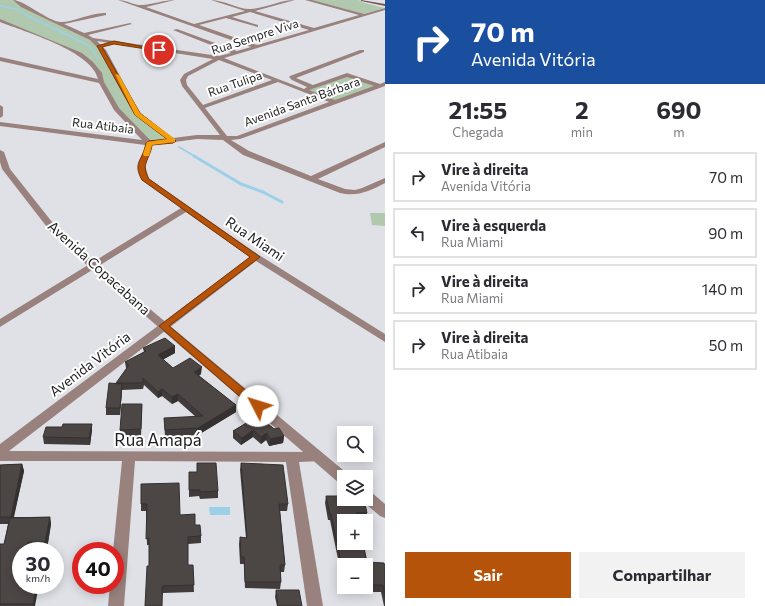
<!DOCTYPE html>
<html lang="pt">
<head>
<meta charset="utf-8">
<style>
  :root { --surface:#fff; --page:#f2f2f3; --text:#2b2b33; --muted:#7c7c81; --line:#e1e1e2; --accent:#b45309 }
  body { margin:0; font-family:Commissioner,sans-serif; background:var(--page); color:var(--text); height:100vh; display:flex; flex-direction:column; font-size:15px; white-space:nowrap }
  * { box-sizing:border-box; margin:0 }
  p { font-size:13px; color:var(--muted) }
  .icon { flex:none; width:22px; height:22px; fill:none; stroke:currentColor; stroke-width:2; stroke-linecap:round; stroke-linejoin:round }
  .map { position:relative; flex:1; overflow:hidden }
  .sheet { display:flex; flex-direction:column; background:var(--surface); width:380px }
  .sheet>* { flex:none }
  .hud { background:#1a4fa0; color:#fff; overflow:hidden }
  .fabs { position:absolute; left:337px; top:426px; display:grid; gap:8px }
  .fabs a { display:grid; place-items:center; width:36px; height:36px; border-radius:0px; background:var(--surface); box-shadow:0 2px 10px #0003; font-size:20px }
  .speed { position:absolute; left:12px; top:542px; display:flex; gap:8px; font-size:20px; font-weight:700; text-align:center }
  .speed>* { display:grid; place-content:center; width:52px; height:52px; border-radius:50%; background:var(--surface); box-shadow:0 2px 10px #0003; line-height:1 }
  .speed small { font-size:10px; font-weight:400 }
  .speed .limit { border:6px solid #d22; background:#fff; color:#111 }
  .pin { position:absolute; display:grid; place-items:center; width:34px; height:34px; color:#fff; margin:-17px; border:2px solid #fff; border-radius:50%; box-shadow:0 1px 4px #0007 }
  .me { position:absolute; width:44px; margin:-22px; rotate:310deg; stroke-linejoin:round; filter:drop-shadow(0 0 3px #0008) }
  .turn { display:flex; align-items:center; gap:14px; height:84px; padding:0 20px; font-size:18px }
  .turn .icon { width:52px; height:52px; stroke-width:2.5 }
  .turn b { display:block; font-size:28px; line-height:34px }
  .eta { display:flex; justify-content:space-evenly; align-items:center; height:68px; text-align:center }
  .eta b { font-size:24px; font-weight:700; line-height:28px }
  .primary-button { display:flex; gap:8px; margin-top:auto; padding:8px 20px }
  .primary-button a { flex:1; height:46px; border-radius:0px; background:var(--accent); color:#fff; font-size:16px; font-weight:700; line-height:46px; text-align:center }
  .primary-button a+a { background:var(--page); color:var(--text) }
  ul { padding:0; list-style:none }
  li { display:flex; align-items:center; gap:12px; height:50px; margin:0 8px 6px; padding:0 12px; border:2px solid var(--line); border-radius:0px }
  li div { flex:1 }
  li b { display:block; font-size:15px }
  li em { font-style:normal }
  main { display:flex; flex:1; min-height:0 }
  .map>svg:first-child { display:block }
  .green { fill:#b0c9ae }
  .water { fill:#9cd0e8 }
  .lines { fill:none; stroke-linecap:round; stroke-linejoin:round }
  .stream-far2 { stroke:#9cd0e8; stroke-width:1.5 }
  .stream-far1 { stroke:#9cd0e8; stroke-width:2 }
  .stream { stroke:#9cd0e8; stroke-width:3 }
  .minor { fill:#99827d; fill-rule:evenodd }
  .tertiary { fill:#99827d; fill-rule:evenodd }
  .secondary { fill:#75564e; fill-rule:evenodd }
  .wall { fill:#413c3b }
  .shaded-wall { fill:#353130 }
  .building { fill:#4c4645; stroke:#353130 }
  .route { fill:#b45309; stroke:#753606 }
  .slow { fill:#f59e0b }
  .labels { text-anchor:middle; stroke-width:4; stroke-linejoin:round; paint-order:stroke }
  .far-street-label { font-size:12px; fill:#1e1e20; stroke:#fff }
  .street-label { font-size:14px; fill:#1e1e20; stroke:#fff }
  .near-street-label { font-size:17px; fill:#1e1e20; stroke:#fff }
</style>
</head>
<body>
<main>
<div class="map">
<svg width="385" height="606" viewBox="0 0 385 606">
  <rect width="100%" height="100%" fill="#e0e1e7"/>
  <!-- green -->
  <g class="green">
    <path d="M0,0H15L23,6L83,35L99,46L137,114L173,141L149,143L116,109L95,67L64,46L0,20Z"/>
    <path d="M310,0H358L363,1L361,2L385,8L363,14Z"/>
    <path d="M347,75L379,86L334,102L302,91Z"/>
    <path d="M370,213H385V226L372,225Z"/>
  </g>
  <!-- water -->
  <path class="water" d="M209,507H230V515H210Z"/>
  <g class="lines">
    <!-- stream-far2 -->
    <path class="stream-far2" d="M0,6L17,9L26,15L86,44L93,50L98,59"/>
    <!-- stream-far1 -->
    <path class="stream-far1" d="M179,147L196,157"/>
    <!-- stream -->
    <path class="stream" d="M194,156L241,184L263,192L282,202"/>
    <!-- minor -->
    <path class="minor" d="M13,0C24,0 48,21 60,22C71,23 92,12 106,13V15L64,24L84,33L130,23L132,24L88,35L93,38L219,56L231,53L173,30L177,29L237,51L251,47L118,0C126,0 135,6 143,5C154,4 164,0 175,0L146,7L194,24L245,11L211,0C224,0 240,10 251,9C266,8 280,0 295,0L255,11L314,28L359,15L305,0H312L364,14L385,8V10L224,58L304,89L307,87L292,80L289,77L290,76L360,50H364V52L296,78L313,85L347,73L380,84L385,82V86L240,139L231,140L249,151L311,176L385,142V147L318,179L345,189L355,190L362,188L385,178V183C370,191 357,197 340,193L243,155L223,140L197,139L152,145L145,165L149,179L259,255L385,334V342L256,261L9,451L317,452L322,453L323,457L322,461L299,462L323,606H307L286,462L135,461L124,606H108L110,585H115V551H113L122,461H0V444L250,257L186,212L0,327V319L181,208L142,180C134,164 142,160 145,145L0,126V122L142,140L114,110L99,83L0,61V57L98,79C92,51 25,32 0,22V19L82,53L93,62L102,73L104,82L119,108L151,141L166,139L135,115L101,51L90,40L21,7ZM250,12L309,30L257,45L199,25L226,18L258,27V25L232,17ZM97,41L213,59L184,74L180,80L182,86L220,135H197L173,138L140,113L106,50ZM219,60L272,80L203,105L187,85L186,80L188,76ZM347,77L374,86L335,100L309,90ZM278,82L329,102L237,136H227L205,108Z"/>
    <!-- tertiary -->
    <g class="tertiary">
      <path d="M0,105L3,107V116L0,118Z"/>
      <path d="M0,150L4,152L10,169L56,227L96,264L349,475L350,477H344V484L339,483L90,268L50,231L2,169L0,162Z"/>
      <path d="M366,490L371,492L385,504V518L380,516L361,500L366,499Z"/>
    </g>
    <!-- secondary -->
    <path class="secondary" d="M361,0L385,4V6L361,1Z"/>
  </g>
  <!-- wall -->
  <g class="wall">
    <path d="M175,346V353L163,359L173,368L201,374L199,376L236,405V412L198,435L165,437L164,418L196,417L178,401L172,404L162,396L158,398L144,385L143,389L122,390L120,415H106V408L116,384L126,369V368L125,362L144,352L143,348Z"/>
    <path d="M142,404V411L141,436L121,437L120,430Z"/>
    <path d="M258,416L284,436L283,443L269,446L266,440L261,444L253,437L241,445L233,438V431Z"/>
    <path d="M92,424V430L90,445L44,444L43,437L62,427Z"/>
    <path d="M241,463L288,504L287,511H280L285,565L284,572H280L281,582L280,589L245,588L244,564H240L239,544L240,537L246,538L240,470Z"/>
    <path d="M22,464L24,471L14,517H50L51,524L47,549H29V551H21V585L35,606H0V544H4L8,524H0V465Z"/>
    <path d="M189,472H197L218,491V498L200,499L199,496L189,497Z"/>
    <path d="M141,484L180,515L195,525L201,536V543L188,544V565H193L194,592L163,593L162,606H145L149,566V545H147L146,511H141Z"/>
    <path d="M326,496L367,513L365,520H358L367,562L385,567V606H384L381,592H348L347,587H366V565H344V583H340L338,569L339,564L330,520H328L325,503Z"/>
    <path d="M276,590L302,606H277L275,597Z"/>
  </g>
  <!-- shaded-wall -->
  <g class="shaded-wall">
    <path d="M175,346V353L159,362L158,355Z"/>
    <path d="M202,367L201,374L194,378V372Z"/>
    <path d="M122,384V390L120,415V408Z"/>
    <path d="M162,389V396L158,398V392Z"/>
    <path d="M178,394V401L172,404V397Z"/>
    <path d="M236,405V412L198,435V428Z"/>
    <path d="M92,424V430L90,445L89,438Z"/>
    <path d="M253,430V437L241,445L242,438Z"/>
    <path d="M267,433L266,440L261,444V437Z"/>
    <path d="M284,436L283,443L269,446L270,439Z"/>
    <path d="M22,464L24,471L12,524L11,517Z"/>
    <path d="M50,517L51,524L47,549L45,542Z"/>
    <path d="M28,542L29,549V551H26Z"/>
    <path d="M36,585H39L35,606H33V604Z"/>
  </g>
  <!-- building -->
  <g class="building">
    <path d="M165,338L175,346L158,355L173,368L190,358L202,367L194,372L236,405L198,428L165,430L164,418L203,416L178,394L172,397L162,389L158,392L143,378V383H116L129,365L125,362L146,351L143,348Z"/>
    <path d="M109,383L122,384L120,408H106Z"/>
    <path d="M122,404H142L141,429L120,430Z"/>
    <path d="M258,416L274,429L279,428L284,436L270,439L267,433L261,437L253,430L242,438L233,431Z"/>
    <path d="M63,424H92L89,438L43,437L46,427H62Z"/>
    <path d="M197,463H216L218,491L200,492V490H189V472H197Z"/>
    <path d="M241,463L283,465L288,504H279L285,565H280L281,582H245L244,557H241L240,537L247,538Z"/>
    <path d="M22,464L11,517H0V465Z"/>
    <path d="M179,483L180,515L195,514V525H200L201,536L188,537V565H193L194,585L162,586V606H145L147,566H149V538L146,539L147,504H141V484Z"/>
    <path d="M326,496H344V499H364L367,513H356L358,521H344V543H363L367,562L384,563L385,567V595L383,585H366V565H344V576H342L339,562H341L331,514H330Z"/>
    <path d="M50,517L45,542H28L26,551H21V585H36L33,604H0V544H4L10,518Z"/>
    <path d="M276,590H299L302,606H278Z"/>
  </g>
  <!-- route -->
  <path class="route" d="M114,41L161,50L159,51L114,44L102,47L140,113L176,141L173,143L152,145C150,160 140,164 149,179L260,257L169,326L262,404L263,406L262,409H254L159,326L250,257L142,180C132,162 143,161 146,143L149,141L167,139L135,115L97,46Z"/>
  <!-- slow -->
  <path class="slow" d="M115,74L119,75L140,113L175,139V142L152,145L149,156H144L143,154L147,142L167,139L135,115Z"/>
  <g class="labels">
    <!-- far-street labels -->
    <g class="far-street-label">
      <text transform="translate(255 37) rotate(-18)" y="4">Rua Sempre Viva</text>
      <text transform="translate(235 84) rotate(-19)" y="4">Rua Tulipa</text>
      <text transform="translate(302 102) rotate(-20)" y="4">Avenida Santa Bárbara</text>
      <text transform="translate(103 126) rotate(7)" y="4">Rua Atibaia</text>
    </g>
    <!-- street labels -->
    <g class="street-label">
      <text transform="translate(255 239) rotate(34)" y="5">Rua Miami</text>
      <text transform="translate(99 268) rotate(42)" y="5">Avenida Copacabana</text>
      <text transform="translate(90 364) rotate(-37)" y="5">Avenida Vitória</text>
    </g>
    <!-- near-street labels -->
    <g class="near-street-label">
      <text x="158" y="446">Rua Amapá</text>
    </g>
  </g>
</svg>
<div class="fabs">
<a><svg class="icon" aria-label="search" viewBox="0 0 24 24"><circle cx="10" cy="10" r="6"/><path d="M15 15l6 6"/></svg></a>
<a><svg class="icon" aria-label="layers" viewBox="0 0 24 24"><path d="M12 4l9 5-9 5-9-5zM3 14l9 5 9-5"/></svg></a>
<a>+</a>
<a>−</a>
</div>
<div class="speed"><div>30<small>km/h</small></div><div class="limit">40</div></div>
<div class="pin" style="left:159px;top:50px;background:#d93025"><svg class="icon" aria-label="arrive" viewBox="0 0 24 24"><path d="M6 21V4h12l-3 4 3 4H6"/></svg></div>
<svg class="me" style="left:258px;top:406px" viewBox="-20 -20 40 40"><circle r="19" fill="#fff"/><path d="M0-13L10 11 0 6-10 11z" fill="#b45309"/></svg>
</div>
<section class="sheet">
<div class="hud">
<div class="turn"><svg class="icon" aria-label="right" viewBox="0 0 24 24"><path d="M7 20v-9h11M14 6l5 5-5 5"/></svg><div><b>70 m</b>Avenida Vitória</div></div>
</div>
<div class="eta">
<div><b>21:55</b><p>Chegada</p></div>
<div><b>2</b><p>min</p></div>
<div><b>690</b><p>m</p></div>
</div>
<ul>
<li><svg class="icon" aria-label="right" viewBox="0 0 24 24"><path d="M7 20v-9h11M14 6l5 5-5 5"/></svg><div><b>Vire à direita</b><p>Avenida Vitória</p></div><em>70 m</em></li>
<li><svg class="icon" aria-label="left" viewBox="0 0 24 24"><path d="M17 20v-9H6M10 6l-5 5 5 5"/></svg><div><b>Vire à esquerda</b><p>Rua Miami</p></div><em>90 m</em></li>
<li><svg class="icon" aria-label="right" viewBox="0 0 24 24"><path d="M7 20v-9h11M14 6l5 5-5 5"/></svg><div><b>Vire à direita</b><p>Rua Miami</p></div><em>140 m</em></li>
<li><svg class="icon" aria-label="right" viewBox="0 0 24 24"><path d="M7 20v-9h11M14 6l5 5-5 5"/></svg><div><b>Vire à direita</b><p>Rua Atibaia</p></div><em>50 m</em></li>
</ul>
<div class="primary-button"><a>Sair</a><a>Compartilhar</a></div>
</section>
</main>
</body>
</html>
